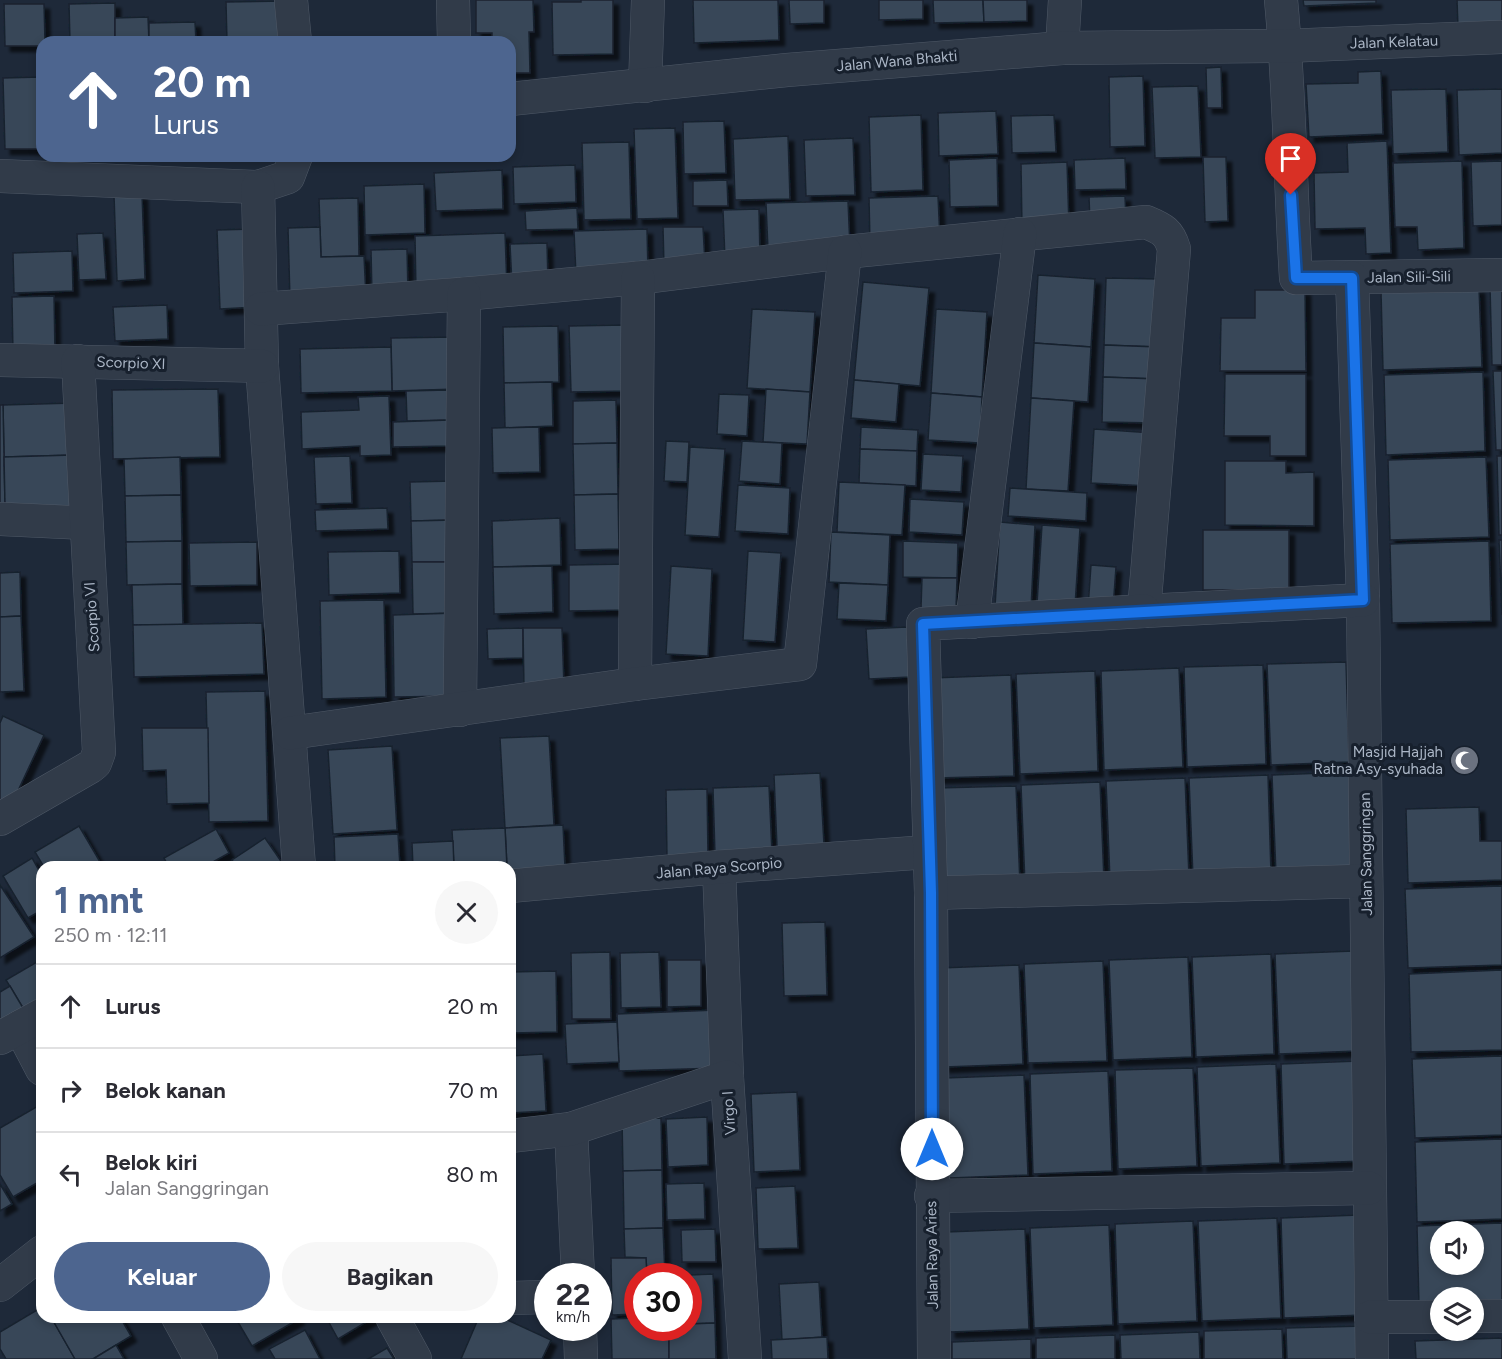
<!DOCTYPE html>
<html lang="id">
<head>
<meta charset="utf-8">
<style>
  :root { --surface:#fff; --page:#f7f7f7; --text:#2b2b33; --muted:#7c7c81; --line:#e1e1e2; --accent:#4d658f }
  body { margin:0; font-family:Figtree,sans-serif; background:var(--page); color:var(--text); height:100vh; display:flex; flex-direction:column; font-size:22px; white-space:nowrap }
  * { box-sizing:border-box; margin:0 }
  p { font-size:20px; color:var(--muted) }
  .icon { flex:none; width:33px; height:33px; fill:none; stroke:currentColor; stroke-width:2; stroke-linecap:round; stroke-linejoin:round }
  .map { position:relative; flex:1; overflow:hidden }
  .details { position:absolute; left:36px; top:861px; width:480px; height:462px; display:flex; flex-direction:column; background:var(--surface); border-radius:18px; box-shadow:0 3px 9px #0003 }
  .details>* { flex:none }
  .top-card { position:absolute; left:36px; top:36px; width:480px; height:126px; border-radius:18px; box-shadow:0 3px 9px #0003; background:#4d658f; color:#fff; overflow:hidden }
  .fabs { position:absolute; left:1430px; top:1221px; display:grid; gap:12px }
  .fabs a { display:grid; place-items:center; width:54px; height:54px; border-radius:50%; background:var(--surface); box-shadow:0 3px 9px #0003; font-size:30px }
  .speed { position:absolute; left:534px; top:1263px; display:flex; gap:12px; font-size:30px; font-weight:700; text-align:center }
  .speed>* { display:grid; place-content:center; width:78px; height:78px; border-radius:50%; background:var(--surface); box-shadow:0 3px 9px #0003; line-height:1 }
  .speed small { font-size:15px; font-weight:400 }
  .speed .limit { border:9px solid #d22; background:#fff; color:#111 }
  .pin { position:absolute; display:grid; place-items:center; width:51px; height:51px; color:#fff; margin:-62px -26px; border-radius:50% 50% 50% 0; rotate:-45deg; box-shadow:0 0 6px #0007 }
  .pin .icon { rotate:45deg }
  .me { position:absolute; width:66px; margin:-33px; rotate:0deg; stroke-linejoin:round; filter:drop-shadow(0 0 4px #0008) }
  .turn { display:flex; align-items:center; gap:21px; height:126px; padding:0 18px; font-size:27px }
  .turn .icon { width:78px; height:78px; stroke-width:2.5 }
  .turn b { display:block; font-size:42px; line-height:51px }
  .round { display:grid; place-items:center; flex:none; width:63px; height:63px; border-radius:32px; background:var(--page) }
  .overview { display:flex; align-items:center; justify-content:space-between; height:102px; padding:0 18px }
  h1 { font-size:36px; font-weight:700; line-height:45px; color:var(--accent) }
  .button { display:flex; gap:12px; margin-top:auto; padding:12px 18px }
  .button a { flex:1; height:69px; border-radius:36px; background:var(--accent); color:#fff; font-size:24px; font-weight:700; line-height:69px; text-align:center }
  .button a+a { background:var(--page); color:var(--text) }
  ul { padding:0; list-style:none }
  li { display:flex; align-items:center; gap:18px; height:84px; padding:0 18px; border-top:2px solid var(--line) }
  li div { flex:1 }
  li b { display:block; font-size:22px }
  li em { font-style:normal }
  .map>svg:first-child { display:block }
  .building { fill:#394759; stroke:#19222f; stroke-width:1.5; fill-rule:evenodd; filter:url(#shadow) }
  .lines { fill:none; stroke-linecap:round; stroke-linejoin:round }
  .minor-casing { stroke:#4f5967; stroke-width:34 }
  .minor { stroke:#313b49; stroke-width:33 }
  .route-casing { stroke:#114b97; stroke-width:15 }
  .route { stroke:#1a73e8; stroke-width:10 }
  .labels { text-anchor:middle; stroke-width:6; stroke-linejoin:round; paint-order:stroke }
  .street-label { font-size:15px; fill:#abb6c6; stroke:#17202d }
  .poi-label { font-size:15px; fill:#abb6c6; stroke:#17202d; text-anchor:end }
</style>
</head>
<body>
<div class="map">
<svg width="1502" height="1359" viewBox="0 0 1502 1359">
  <defs>
    <filter id="shadow"><feDropShadow dx="5.5" dy="5.5" stdDeviation="1.5" flood-color="#0009"/></filter>
  </defs>
  <rect width="100%" height="100%" fill="#1e2939"/>
  <!-- building -->
  <g class="building">
    <path d="M476,0H533L534,32H529L530,73H510V42H492V33H476Z"/>
    <path d="M581,0H613V54L553,55L552,2H581Z"/>
    <path d="M693,0H778L779,40L694,43Z"/>
    <path d="M789,0H824V23L790,24Z"/>
    <path d="M879,0H923V19L879,20Z"/>
    <path d="M933,0H983L984,22L934,23Z"/>
    <path d="M983,0H1027V21L984,22Z"/>
    <path d="M1303,0H1376V3L1304,6Z"/>
    <path d="M1457,0H1502V25L1458,27Z"/>
    <path d="M286,1L287,42H227L226,2Z"/>
    <path d="M115,3V42H70L69,4Z"/>
    <path d="M4,4H44L45,42H42V46H5Z"/>
    <path d="M148,17L149,42H115V18Z"/>
    <path d="M195,22L196,42H149V23Z"/>
    <path d="M1221,67L1222,108H1207L1206,68Z"/>
    <path d="M1381,71L1383,134L1309,137L1306,84L1358,83V72Z"/>
    <path d="M1143,76L1145,146L1110,147L1109,77Z"/>
    <path d="M42,77V149H5L3,78Z"/>
    <path d="M1198,86L1201,157L1155,158L1152,87Z"/>
    <path d="M1446,89L1448,152L1393,154L1391,90Z"/>
    <path d="M1502,89V153L1459,155L1457,90Z"/>
    <path d="M996,111L998,154L939,156L938,113Z"/>
    <path d="M921,115L923,190L871,192L869,117Z"/>
    <path d="M1054,115L1056,152L1012,153L1011,116Z"/>
    <path d="M724,121L726,173L684,174L683,122Z"/>
    <path d="M675,128L678,218L637,219L634,129Z"/>
    <path d="M788,136L790,199L735,200L733,139Z"/>
    <path d="M853,138L855,195L806,196L804,140Z"/>
    <path d="M1387,141L1391,253L1366,254L1365,228L1315,229L1314,173L1348,172L1347,143Z"/>
    <path d="M629,142L631,219L584,220L582,143Z"/>
    <path d="M1203,157H1226L1228,221L1205,222Z"/>
    <path d="M997,158L998,206L950,207L949,160Z"/>
    <path d="M1125,158L1126,189L1075,190L1074,160Z"/>
    <path d="M1462,161L1464,248L1418,250L1417,227H1395L1393,163Z"/>
    <path d="M1502,161V225L1473,226L1471,162Z"/>
    <path d="M1067,162L1069,227L1022,228L1021,164Z"/>
    <path d="M575,165L576,202L514,204L513,167Z"/>
    <path d="M502,170L503,209L436,211L434,173Z"/>
    <path d="M727,180L728,206H693V181Z"/>
    <path d="M424,184L425,233L365,235L364,186Z"/>
    <path d="M142,194L145,279L117,281L114,195Z"/>
    <path d="M938,196L940,240L870,243L869,198Z"/>
    <path d="M1125,196L1126,220L1090,222L1089,197Z"/>
    <path d="M358,198L359,256L321,257L319,199Z"/>
    <path d="M848,201L850,248L768,250L766,203Z"/>
    <path d="M577,208L578,229L526,230L525,211Z"/>
    <path d="M759,209L760,258L725,259L723,210Z"/>
    <path d="M320,227L321,257L364,256L366,298L290,300L288,228Z"/>
    <path d="M663,227H703L705,264L664,266Z"/>
    <path d="M254,229L256,307L220,309L217,230Z"/>
    <path d="M647,229L648,273L576,275L574,231Z"/>
    <path d="M103,233L106,279L79,280L77,234Z"/>
    <path d="M505,233L507,288L416,291L415,236Z"/>
    <path d="M547,243L548,284L512,285L510,244Z"/>
    <path d="M407,249L408,294H372L371,250Z"/>
    <path d="M72,251L73,291L14,293L13,253Z"/>
    <path d="M1038,275L1095,279L1091,347L1034,343Z"/>
    <path d="M1106,278L1160,279L1158,347L1104,345Z"/>
    <path d="M863,282L929,288L920,386L854,380Z"/>
    <path d="M1490,286H1502V365H1492Z"/>
    <path d="M1479,288L1482,367L1383,370L1381,291Z"/>
    <path d="M1255,290H1305L1306,371H1220L1221,318H1255Z"/>
    <path d="M54,296L55,354H13L12,297Z"/>
    <path d="M167,305L168,339L115,341L113,307Z"/>
    <path d="M752,309L815,312L810,392L747,388Z"/>
    <path d="M936,309L987,312L982,397L931,393Z"/>
    <path d="M627,325L628,391L571,392L569,326Z"/>
    <path d="M558,326L559,382L504,383L503,327Z"/>
    <path d="M457,337L458,389L392,391L391,338Z"/>
    <path d="M1034,343L1091,347L1088,402L1031,398Z"/>
    <path d="M1104,345L1158,347L1157,379L1103,377Z"/>
    <path d="M391,347L392,391L301,393L300,349Z"/>
    <path d="M1493,371H1502V450H1496Z"/>
    <path d="M1483,372L1485,451L1386,455L1384,375Z"/>
    <path d="M1225,374H1306V456H1270V436H1224Z"/>
    <path d="M1103,377L1157,379L1156,423L1102,422Z"/>
    <path d="M854,380L899,384L896,422L851,418Z"/>
    <path d="M552,382L553,426L505,428L504,383Z"/>
    <path d="M218,389L220,457L113,459L112,390Z"/>
    <path d="M766,389L810,392L807,444L763,442Z"/>
    <path d="M449,390L450,420L407,421L406,391Z"/>
    <path d="M931,393L982,397L980,443L928,440Z"/>
    <path d="M719,394L749,395L747,436L717,434Z"/>
    <path d="M389,396L391,455L360,456V446L302,449L301,412L359,410L358,397Z"/>
    <path d="M1031,398L1074,401L1068,491L1026,489Z"/>
    <path d="M616,400L617,443L573,444V401Z"/>
    <path d="M74,403V455L4,457L3,405Z"/>
    <path d="M0,405H3L5,504H0Z"/>
    <path d="M450,420V446L393,447V422Z"/>
    <path d="M539,427L540,472L493,473L492,428Z"/>
    <path d="M861,427L918,430L917,451L860,449Z"/>
    <path d="M1094,429L1153,433L1149,486L1091,483Z"/>
    <path d="M666,441L689,442L687,482L664,481Z"/>
    <path d="M742,441L782,443L780,484L739,481Z"/>
    <path d="M617,443L618,494L574,495L573,444Z"/>
    <path d="M690,447L725,449L719,537L685,535Z"/>
    <path d="M860,449L917,451L916,486L859,483Z"/>
    <path d="M923,454L963,456L961,492L921,490Z"/>
    <path d="M74,455L76,511L5,504L4,457Z"/>
    <path d="M350,456L352,503L316,504L314,457Z"/>
    <path d="M1497,456H1502V535H1499Z"/>
    <path d="M180,457L181,495L125,496L124,459Z"/>
    <path d="M1486,457L1489,537L1390,540L1388,460Z"/>
    <path d="M1225,461H1286V473L1314,472V526L1225,525Z"/>
    <path d="M454,481L455,520L411,521L410,482Z"/>
    <path d="M839,482L905,485L902,535L837,532Z"/>
    <path d="M738,485L790,488L788,534L735,531Z"/>
    <path d="M1010,488L1087,493L1086,521L1008,516Z"/>
    <path d="M618,494L619,549L575,550L574,495Z"/>
    <path d="M181,495L182,541L126,542L125,496Z"/>
    <path d="M910,499L964,502L962,535L909,532Z"/>
    <path d="M387,508L388,529L316,531L315,510Z"/>
    <path d="M560,518L561,565L493,567L492,521Z"/>
    <path d="M455,520L456,562H412L411,521Z"/>
    <path d="M1000,522L1035,525L1031,609L995,607Z"/>
    <path d="M1042,525L1080,528L1075,606L1037,604Z"/>
    <rect x="1203" y="530" width="86" height="60"/>
    <path d="M831,532L890,535L888,585L829,582Z"/>
    <path d="M1499,540H1502V615Z"/>
    <path d="M182,541V584L127,585L126,542Z"/>
    <path d="M903,541L958,543L957,578L903,577Z"/>
    <path d="M1489,541L1491,621L1392,623L1390,544Z"/>
    <path d="M257,542V585L190,586L189,543Z"/>
    <path d="M399,551L400,593L329,595L328,552Z"/>
    <path d="M748,551L781,553L775,642L743,640Z"/>
    <path d="M412,562H456L457,613L413,614Z"/>
    <path d="M630,564V610L569,611V565Z"/>
    <path d="M1091,565L1116,567L1113,609L1088,608Z"/>
    <path d="M552,566L553,612L494,614L493,567Z"/>
    <path d="M671,566L712,569L708,656L666,654Z"/>
    <path d="M20,572L21,616L0,617V573Z"/>
    <path d="M922,578H957L956,609L921,608Z"/>
    <path d="M839,583L888,585L886,621L837,619Z"/>
    <path d="M182,584L183,625H133L132,585Z"/>
    <path d="M384,600L386,697L322,699L320,601Z"/>
    <path d="M457,613L458,696L394,697L393,615Z"/>
    <path d="M21,616L24,691L0,692V617Z"/>
    <path d="M262,623L264,674L134,677L133,625Z"/>
    <path d="M907,627L910,677L869,679L866,629Z"/>
    <path d="M523,628V658L488,659L487,629Z"/>
    <path d="M523,628H562L564,687L524,688Z"/>
    <path d="M1346,662L1349,762L1271,765L1267,664Z"/>
    <path d="M1263,665L1266,764L1187,767L1184,667Z"/>
    <path d="M1179,668L1183,767L1104,770L1101,671Z"/>
    <path d="M1095,671L1098,771L1020,774L1016,674Z"/>
    <path d="M1011,675L1014,776L935,778L932,678Z"/>
    <path d="M265,691L268,821L209,822L206,692Z"/>
    <path d="M3,716L44,735L9,810L0,805V723Z"/>
    <path d="M142,728H208L209,803L167,804L166,770L143,771Z"/>
    <path d="M549,736L554,825L505,828L500,738Z"/>
    <path d="M392,746L397,830L333,834L328,750Z"/>
    <path d="M1351,772L1355,871L1276,874L1272,775Z"/>
    <path d="M820,773L824,845L777,847L774,775Z"/>
    <path d="M1268,775L1271,874L1193,877L1189,778Z"/>
    <path d="M1185,778L1189,877L1110,880L1106,781Z"/>
    <path d="M1100,782L1104,881L1025,884L1021,785Z"/>
    <path d="M769,786L772,854L715,855L713,788Z"/>
    <path d="M1016,786L1020,885L941,888L937,788Z"/>
    <path d="M707,789L708,857L667,858L666,790Z"/>
    <path d="M1479,807L1480,841H1502V880L1408,883L1406,809Z"/>
    <path d="M563,825L565,868L510,870V867H507L505,828Z"/>
    <path d="M79,826L103,867H44L35,852Z"/>
    <path d="M505,828L507,867H454L452,830Z"/>
    <path d="M216,829L229,853L204,867H169L164,858Z"/>
    <path d="M398,834L400,867H335L334,837Z"/>
    <path d="M265,838L285,867H237L232,860Z"/>
    <path d="M453,841L454,867H413L412,843Z"/>
    <path d="M32,858L42,876V910L28,918L3,876Z"/>
    <path d="M0,885L34,937L0,958Z"/>
    <path d="M1502,886V965L1408,968L1405,889Z"/>
    <path d="M825,922L827,995L784,996L782,923Z"/>
    <path d="M1354,951L1358,1051L1279,1054L1275,954Z"/>
    <path d="M610,952L611,1019H572L571,953Z"/>
    <path d="M659,952L661,1007L621,1008L620,953Z"/>
    <path d="M1271,954L1274,1054L1196,1057L1192,957Z"/>
    <path d="M1188,957L1192,1057L1113,1060L1109,960Z"/>
    <path d="M42,959V997L23,1008L6,980Z"/>
    <path d="M667,960H701V1006L667,1007Z"/>
    <path d="M1103,961L1107,1061L1028,1063L1024,964Z"/>
    <path d="M1019,965L1023,1064L944,1067L940,968Z"/>
    <path d="M1502,970V1050L1411,1052L1409,974Z"/>
    <path d="M556,971L557,1032L511,1033L510,972Z"/>
    <path d="M10,986L23,1008L0,1022V992Z"/>
    <path d="M717,1010L719,1068L619,1071L617,1014Z"/>
    <path d="M617,1022L619,1062L567,1064L565,1024Z"/>
    <path d="M543,1054L546,1111L510,1113V1056Z"/>
    <path d="M1502,1056V1135L1415,1138L1412,1059Z"/>
    <path d="M1359,1061L1363,1161L1284,1164L1281,1064Z"/>
    <path d="M1276,1064L1280,1163L1201,1166L1197,1067Z"/>
    <path d="M1193,1068L1197,1166L1118,1169L1115,1070Z"/>
    <path d="M1108,1071L1112,1171L1033,1174L1030,1074Z"/>
    <path d="M1024,1075L1028,1175L949,1178L945,1078Z"/>
    <path d="M797,1092L800,1170L754,1172L751,1094Z"/>
    <path d="M38,1106L42,1112V1180L13,1197L0,1175V1128Z"/>
    <path d="M707,1117L708,1165L668,1167L666,1119Z"/>
    <path d="M661,1118L662,1170L623,1171L622,1119Z"/>
    <path d="M1502,1139V1219L1417,1222L1415,1142Z"/>
    <path d="M662,1170L663,1228L624,1229L623,1171Z"/>
    <path d="M704,1183L705,1219L667,1220L666,1184Z"/>
    <path d="M0,1184L12,1204L0,1211Z"/>
    <path d="M795,1186L798,1248L758,1249L756,1188Z"/>
    <path d="M1359,1215L1363,1315L1284,1318L1281,1218Z"/>
    <path d="M1277,1218L1281,1318L1202,1321L1198,1221Z"/>
    <path d="M1193,1221L1197,1321L1118,1324L1115,1224Z"/>
    <path d="M1502,1223V1303H1473V1298H1440V1304L1419,1305L1417,1226ZM1440,1232H1473V1264H1440Z"/>
    <path d="M1109,1225L1113,1325L1034,1328L1030,1228Z"/>
    <path d="M663,1228L665,1276H647L646,1258L625,1257L624,1229Z"/>
    <path d="M715,1229L716,1262H682L681,1230Z"/>
    <path d="M1025,1229L1029,1329L950,1332L946,1232Z"/>
    <path d="M611,1258H646L647,1276H638V1314L612,1315Z"/>
    <path d="M713,1274L715,1323L688,1324V1276H667Z"/>
    <path d="M819,1282L822,1337L782,1340L779,1284Z"/>
    <path d="M42,1307V1317H51L75,1359H6L0,1349V1332Z"/>
    <path d="M51,1317H120L131,1336L93,1359H75Z"/>
    <path d="M235,1317H298L299,1319L252,1346Z"/>
    <path d="M326,1317H373V1318L338,1339Z"/>
    <path d="M479,1317H501L551,1340L542,1359H461Z"/>
    <path d="M638,1318V1328H669V1359H612L611,1319Z"/>
    <path d="M715,1323L716,1359H669V1328H688V1324Z"/>
    <path d="M1365,1326L1366,1359H1287L1286,1328Z"/>
    <path d="M1282,1329L1283,1359H1204V1331Z"/>
    <path d="M305,1330L320,1359H275L269,1349Z"/>
    <path d="M1199,1332L1200,1359H1121L1120,1335Z"/>
    <path d="M1115,1335V1359H1036V1338Z"/>
    <path d="M827,1337L828,1359H772L771,1340Z"/>
    <path d="M1502,1338V1359H1416L1415,1341Z"/>
    <path d="M1031,1339V1359H952V1342Z"/>
    <path d="M116,1345L124,1359H93Z"/>
    <path d="M387,1348L394,1359H368Z"/>
  </g>
  <g class="lines">
    <defs>
      <g id="minor">
        <path d="M291,0L295,42"/>
        <path d="M453,0L454,42"/>
        <path d="M1281,0C1290,92 1290,185 1296,278L1502,275"/>
        <path d="M1062,48L1065,0"/>
        <path d="M645,86L648,0"/>
        <path d="M510,99L787,70L1062,48L1285,46L1502,37"/>
        <path d="M0,176L258,187L288,177L296,156"/>
        <path d="M258,187L262,366L299,867"/>
        <path d="M1352,278L1363,600L1372,1359"/>
        <path d="M261,309L464,294L638,278L845,252L1146,222C1163,229 1169,232 1174,249L1144,611L1363,600"/>
        <path d="M0,360L262,366"/>
        <path d="M0,519L86,523"/>
        <path d="M972,622L1020,234"/>
        <path d="M635,684L638,278"/>
        <path d="M460,710L464,294"/>
        <path d="M290,733L635,684L800,664L845,252"/>
        <path d="M0,819L90,767L95,763L99,752L78,361"/>
        <path d="M719,867L727,1077L745,1359"/>
        <path d="M510,886L719,867L928,852"/>
        <path d="M931,893L1366,881"/>
        <path d="M20,1027L42,1069"/>
        <path d="M0,1038L42,1015"/>
        <path d="M571,1129L578,1276"/>
        <path d="M510,1136L571,1129L727,1077"/>
        <path d="M931,1196L1369,1188"/>
        <path d="M0,1285L42,1252"/>
        <path d="M510,1298L548,1297"/>
        <path d="M1473,1316H1502"/>
        <path d="M178,1317L201,1359"/>
        <path d="M392,1317L415,1359"/>
        <path d="M1371,1317H1440"/>
        <path d="M580,1328L581,1359"/>
        <path d="M934,1359L931,893L923,624L1144,611"/>
      </g>
    </defs>
    <!-- minor casing -->
    <use href="#minor" class="minor-casing"/>
    <!-- minor -->
    <use href="#minor" class="minor"/>
  </g>
  <g class="lines">
    <defs>
      <path id="route" d="M932,1149L931,893L923,624L1363,600L1352,278H1296L1291,195"/>
    </defs>
    <!-- route casing -->
    <use href="#route" class="route-casing"/>
    <!-- route -->
    <use href="#route" class="route"/>
  </g>
  <!-- icons -->
  <defs>
    <symbol id="mosque-disc" viewBox="-11 -11 22 22"><circle r="9.5" fill="#6b7280" stroke="#17202d"/><path d="M3.5-4.9A6 6 0 1 0 3.5 4.9A5 5 0 1 1 3.5-4.9Z" fill="#fff"/></symbol>
  </defs>
  <g fill-rule="evenodd">
    <use href="#mosque-disc" x="1448" y="744" width="33" height="33"/>
  </g>
  <g class="labels">
    <!-- street labels -->
    <g class="street-label">
      <text transform="translate(1394 42) rotate(-2)" y="5">Jalan Kelatau</text>
      <text transform="translate(897 61) rotate(-5)" y="5">Jalan Wana Bhakti</text>
      <text transform="translate(1409 277) rotate(-1)" y="5">Jalan Sili-Sili</text>
      <text transform="translate(131 363) rotate(2)" y="5">Scorpio XI</text>
      <text transform="translate(92 617) rotate(-94)" y="5">Scorpio VI</text>
      <text transform="translate(1366 854) rotate(-91)" y="5">Jalan Sanggringan</text>
      <text transform="translate(719 868) rotate(-5)" y="5">Jalan Raya Scorpio</text>
      <text transform="translate(729 1113) rotate(-94)" y="5">Virgo I</text>
      <text transform="translate(932 1255) rotate(-91)" y="5">Jalan Raya Aries</text>
    </g>
    <!-- poi labels -->
    <g class="poi-label">
      <text x="1443" y="757">Masjid Hajjah<tspan x="1443" dy="17">Ratna Asy-syuhada</tspan></text>
    </g>
  </g>
</svg>
<div class="fabs">
<a><svg class="icon" aria-label="sound" viewBox="0 0 24 24"><path d="M4 9h4l5-4v14l-5-4H4zM17 9q2 3 0 6"/></svg></a>
<a><svg class="icon" aria-label="layers" viewBox="0 0 24 24"><path d="M12 4l9 5-9 5-9-5zM3 14l9 5 9-5"/></svg></a>
</div>
<div class="speed"><div>22<small>km/h</small></div><div class="limit">30</div></div>
<div class="pin" style="left:1291px;top:195px;background:#d93025"><svg class="icon" aria-label="arrive" viewBox="0 0 24 24"><path d="M6 21V4h12l-3 4 3 4H6"/></svg></div>
<svg class="me" style="left:932px;top:1149px" viewBox="-20 -20 40 40"><circle r="19" fill="#fff"/><path d="M0-13L10 11 0 6-10 11z" fill="#1a73e8"/></svg>
<div class="top-card">
<div class="turn"><svg class="icon" aria-label="ahead" viewBox="0 0 24 24"><path d="M12 20V5M6 11l6-6 6 6"/></svg><div><b>20 m</b>Lurus</div></div>
</div>
<section class="details">
<div class="overview"><div><h1>1 mnt</h1><p>250 m · 12:11</p></div><a class="round"><svg class="icon" aria-label="close" viewBox="0 0 24 24"><path d="M6 6l12 12M18 6L6 18"/></svg></a></div>
<ul>
<li><svg class="icon" aria-label="ahead" viewBox="0 0 24 24"><path d="M12 20V5M6 11l6-6 6 6"/></svg><div><b>Lurus</b></div><em>20 m</em></li>
<li><svg class="icon" aria-label="right" viewBox="0 0 24 24"><path d="M7 20v-9h11M14 6l5 5-5 5"/></svg><div><b>Belok kanan</b></div><em>70 m</em></li>
<li><svg class="icon" aria-label="left" viewBox="0 0 24 24"><path d="M17 20v-9H6M10 6l-5 5 5 5"/></svg><div><b>Belok kiri</b><p>Jalan Sanggringan</p></div><em>80 m</em></li>
</ul>
<div class="button"><a>Keluar</a><a>Bagikan</a></div>
</section>
</div>
</body>
</html>
